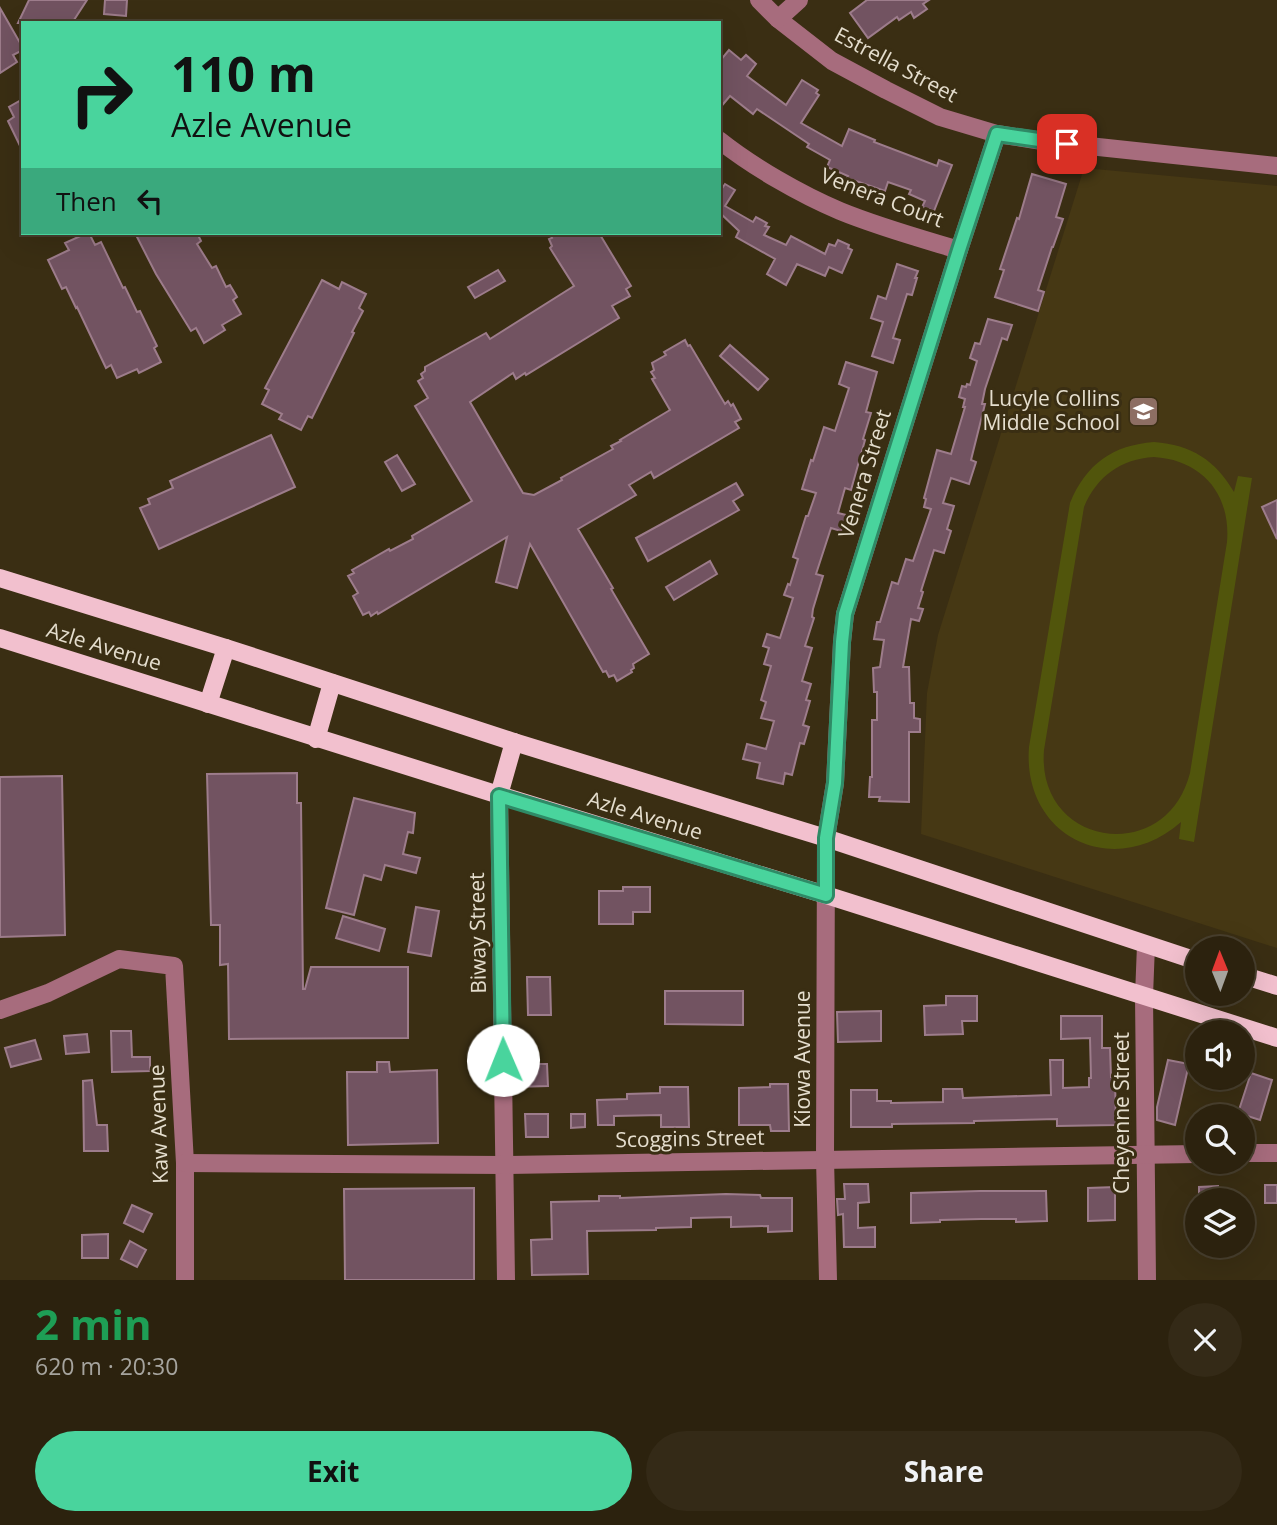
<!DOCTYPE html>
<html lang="en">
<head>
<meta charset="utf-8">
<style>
  :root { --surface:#2c220e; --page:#342a17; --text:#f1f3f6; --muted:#a6a49e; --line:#483f2e; --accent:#49d49d }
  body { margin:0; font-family:"Open Sans",sans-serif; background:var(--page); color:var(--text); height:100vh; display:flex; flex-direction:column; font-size:26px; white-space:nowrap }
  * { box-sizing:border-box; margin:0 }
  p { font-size:23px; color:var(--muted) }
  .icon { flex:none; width:38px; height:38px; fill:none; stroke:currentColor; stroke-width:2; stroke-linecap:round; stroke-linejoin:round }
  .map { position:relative; height:1280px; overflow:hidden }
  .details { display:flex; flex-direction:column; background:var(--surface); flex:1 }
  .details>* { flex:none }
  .top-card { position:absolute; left:21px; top:21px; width:700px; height:214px; border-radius:0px; box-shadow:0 7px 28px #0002,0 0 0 2px var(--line); background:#49d49d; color:#111; overflow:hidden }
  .needle { width:46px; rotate:359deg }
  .tools { position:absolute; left:1185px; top:936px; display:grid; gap:14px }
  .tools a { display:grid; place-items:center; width:70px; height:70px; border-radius:50%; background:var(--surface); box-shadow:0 7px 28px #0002,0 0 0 2px var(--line); font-size:35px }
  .pin { position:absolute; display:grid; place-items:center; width:60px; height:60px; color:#fff; margin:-30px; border-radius:14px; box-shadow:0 4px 10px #0006 }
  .me { position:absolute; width:77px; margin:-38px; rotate:359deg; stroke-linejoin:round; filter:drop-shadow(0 0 5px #0008) }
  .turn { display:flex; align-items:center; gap:24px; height:147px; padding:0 35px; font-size:32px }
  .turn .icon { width:91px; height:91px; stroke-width:2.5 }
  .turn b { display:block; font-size:49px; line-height:60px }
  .then { display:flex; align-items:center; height:66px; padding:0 35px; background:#0003; gap:14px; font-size:26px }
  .round { display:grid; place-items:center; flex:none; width:74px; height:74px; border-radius:37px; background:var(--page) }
  .headline { display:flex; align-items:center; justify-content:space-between; height:119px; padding:0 35px }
  h1 { font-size:42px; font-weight:700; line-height:52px; color:#1e9e55 }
  .primary-button { display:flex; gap:14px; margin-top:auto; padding:14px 35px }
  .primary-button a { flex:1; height:80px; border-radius:42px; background:var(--accent); color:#111; font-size:28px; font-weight:700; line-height:80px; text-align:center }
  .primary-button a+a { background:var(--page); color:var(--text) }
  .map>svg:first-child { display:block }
  .built { fill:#463814 }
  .green { fill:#51550c; fill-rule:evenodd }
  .building { fill:#725361; stroke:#9d7c8b; stroke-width:2 }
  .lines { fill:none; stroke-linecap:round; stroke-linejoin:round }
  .minor { stroke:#a76c7d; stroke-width:18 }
  .major { stroke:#f2c0ce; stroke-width:18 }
  .route-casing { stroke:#2f8a66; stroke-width:18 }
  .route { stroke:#49d49d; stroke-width:12 }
  .labels { text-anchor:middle; stroke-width:6; stroke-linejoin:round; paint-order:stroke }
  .street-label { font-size:21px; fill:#e5dece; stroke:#3a2e13 }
  .poi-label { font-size:21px; fill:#e5dece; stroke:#3a2e13; text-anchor:end }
</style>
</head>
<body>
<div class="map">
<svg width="1277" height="1280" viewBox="0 0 1277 1280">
  <rect width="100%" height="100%" fill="#3a2e13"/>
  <!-- built -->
  <path class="built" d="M1084,168L1277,186V948L921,834L927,693L938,635Z"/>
  <!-- green -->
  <path class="green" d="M1154,442C1192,445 1215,460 1234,492L1238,476L1252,478L1194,842L1179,839L1181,822C1114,881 1022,837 1029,747L1070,503C1086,464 1113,445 1154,442ZM1154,457C1202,460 1231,494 1227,542L1190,773C1166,867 1036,847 1044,750L1084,507C1097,476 1121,459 1154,457Z"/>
  <!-- building -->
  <g class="building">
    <path d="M29,0H87L72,23H18Z"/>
    <path d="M105,0H127L126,16L104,14Z"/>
    <path d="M867,0H929L923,4L927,9L914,18L911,12L899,20L897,17L868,38L850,13Z"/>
    <path d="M0,8L23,48V50L13,55L17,62L0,73Z"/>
    <path d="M729,50L741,60L746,55L756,64L747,76L786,105L802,80L818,90L816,93L819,95L801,123L842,146L849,129L875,140L874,142L937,166L939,160L952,165L934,211L922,207L925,201L909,194L911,190L888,182L885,191L847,178L848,176L827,167L830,160L807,147L809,144L757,109L753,114L730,96L719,109V62Z"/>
    <path d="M23,99V152L8,121L14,117L9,107Z"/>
    <path d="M1032,174L1066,184L1056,217L1063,219L1053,247H1052L1038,290L1044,292L1038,311L995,297L1004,270L1000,269L1017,218L1019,219Z"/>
    <path d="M725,184L735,190L725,206L753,222L756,217L767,223L765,226L769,227L764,235L786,245L791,236L825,254L829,244L835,246L838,240L849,245L848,248L852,250L842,273L829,267L825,276L797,264L786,285L767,274L775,259L736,237L739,231L720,213L719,214V193Z"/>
    <path d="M87,233H89L95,245L101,242L123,288L125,287L137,312L140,311L157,346L154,348L161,362L139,373L137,369L117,378L111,365L106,368L77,307L76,308L66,287L62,289L48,260L69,250L65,243Z"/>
    <path d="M135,233H197L201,241L197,244L212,268L216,266L226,287L230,285L237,297L233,300L241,314L222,325L225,330L204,343L196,328L191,331L156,274Z"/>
    <path d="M550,233H599L631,286L626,289L630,296L612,306L619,318L526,375L525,373L516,379L513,373L470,402L523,493L534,495L562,480L561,478L613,449L611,446L621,441L620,440L670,410L652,379L655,378L651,372L654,370L652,363L666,355L664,352L685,340L688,346L690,345L725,404L728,401L731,406L733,404L741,419L735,422L739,428L654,478L651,472L629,485L636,495L578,529L613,588L611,589L649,654L633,664L634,668L631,670L632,672L617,681L614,675L609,677L606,671L603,672L530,544L517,588L496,582L507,537L378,614L377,612L371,616L369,612L363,615L353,596L358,593L348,576L354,573L352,570L389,549L390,551L413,539L412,536L472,501L415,406L428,398L418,381L423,378L421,374L425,371V367L486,333L490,339L574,286L550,248L552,246L549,239L552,238Z"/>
    <path d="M897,264L918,271L915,278H917L912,295L907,294L893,338L900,340L893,363L872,356L883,322L871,318L878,296L886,299Z"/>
    <path d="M498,270L505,281L475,298L468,287Z"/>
    <path d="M322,280L339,289L342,282L366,294L359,308L363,311L352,332L354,333L312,418L308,416L301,430L279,419L282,414L262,404L269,390L265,388Z"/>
    <path d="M988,319L1012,325L1007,340L1002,338L985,389L982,404H985L971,460L976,462L969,484L951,478L943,503L954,506L947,529L951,531L944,553L934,550L921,591L923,592L918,608L923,609L919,621L911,619L903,667H909L910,703H914V718L920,719V732H909V802L879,801L880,797H869L870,777H872V720H877V692H874L873,668L880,667L884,640L874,639L877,622H880L892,582L898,584L906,559L913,561L931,509L924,507L926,499L924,498L937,450L951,454L965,407H963L965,399L959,397L962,386L966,387L967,384L970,385L977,361L970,358L975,343L980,344Z"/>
    <path d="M730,345L768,379L758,390L720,356Z"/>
    <path d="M846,362L877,372L866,412L871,413L863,439L865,440L851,490L845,488L838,513L846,515L841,531L831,528L816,574L823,576L813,609L812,617L814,618L805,646L812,648L802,681L811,684L806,700L810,701L803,725L809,727L804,744L800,743L792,775L785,773L783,784L757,778L760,763L743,759L747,744L766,749L774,721L761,718L766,702L761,700L771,666L764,664L769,648L763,646L767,634L780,638L793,598L784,595L788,584L790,585L798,559L793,557L806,516H808L816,493L802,489L811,460L813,461L824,427L835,431L849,388L839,384Z"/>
    <path d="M271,435L295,487L159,549L140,508L150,504L148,499L173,488L170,481Z"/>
    <path d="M397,455L415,484L402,491L385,462Z"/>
    <path d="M736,483L743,495L733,501L739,510L648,561L636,538Z"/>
    <path d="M1277,500V539L1262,507Z"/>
    <path d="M710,561L717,574L674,600L666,587Z"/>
    <path d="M297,773V803H301L303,989H305L311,967H408V1038L229,1039L228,964L220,965V925H211L207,774Z"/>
    <path d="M62,776L65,935L0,937V777Z"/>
    <path d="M354,798L415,813L413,833L408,832L403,854L420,858L416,873L385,865L381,880L364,875L354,915L326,908Z"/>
    <path d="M623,887H650V912H633V924H599V891H623Z"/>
    <path d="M416,907L439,911L431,956L408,952Z"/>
    <path d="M343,916L385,929L379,951L336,938Z"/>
    <path d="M527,977H550L551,1015H528Z"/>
    <path d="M665,991H743V1025L665,1024Z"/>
    <path d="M946,996H977V1021H962L963,1034L925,1035L924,1006L946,1005Z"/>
    <path d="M881,1011V1041L838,1042L837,1012Z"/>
    <path d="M1061,1016H1102V1048H1110L1111,1077H1115L1116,1125L1057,1126V1119L974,1121V1123L892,1124V1127H851V1090H877V1101H891V1103L943,1102V1089H962L963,1098L1051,1095L1050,1060H1063V1088L1089,1087V1078H1091L1090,1038L1061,1039Z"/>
    <path d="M111,1031H131L132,1057H150V1071L112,1072Z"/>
    <path d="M87,1034L89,1052L66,1054L64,1036Z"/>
    <path d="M35,1040L41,1059L11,1067L5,1048Z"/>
    <path d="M1168,1060L1189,1064L1175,1125L1157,1120V1107Z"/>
    <path d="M377,1062H389L390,1072L437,1070L438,1143L348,1145L347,1072H377Z"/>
    <path d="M514,1064H547L548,1086L515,1087Z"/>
    <path d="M1251,1073L1272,1080L1260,1120L1238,1113Z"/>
    <path d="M92,1080L97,1125H107L108,1151H84L83,1081Z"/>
    <path d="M770,1084H788L789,1131H771L770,1125H739V1088L770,1087Z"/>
    <path d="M660,1087H688L689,1127H661V1115L614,1116V1125H598L597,1100L627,1099V1094L660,1093Z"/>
    <path d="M525,1114H548V1137H526Z"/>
    <path d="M571,1114H585V1127L571,1128Z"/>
    <path d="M844,1184H868L869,1202L858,1203V1228L875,1227V1247H844L843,1214L838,1215L837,1199H845Z"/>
    <rect x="1265" y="1185" width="12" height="18"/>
    <path d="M1218,1186V1200H1199V1187Z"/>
    <path d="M1115,1187V1220L1088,1221V1188Z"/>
    <path d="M474,1188V1280H345L344,1189Z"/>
    <path d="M980,1191H1046L1047,1221L1016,1222V1219H981L940,1220V1222L911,1223V1193Z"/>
    <path d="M726,1194L760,1195L761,1198H792V1231L768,1232V1226L731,1227V1217L691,1218V1227L656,1228V1230L587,1231L588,1274L532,1275L531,1240L552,1239L551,1202L599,1201V1196H620V1198Z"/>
    <path d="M132,1205L152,1214L143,1232L124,1223Z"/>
    <path d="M108,1234V1258H82V1235Z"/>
    <path d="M130,1241L146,1250L137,1267L121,1259Z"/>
  </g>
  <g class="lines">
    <!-- minor -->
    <g class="minor">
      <path d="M759,0L778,19L832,61L886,90L940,117L997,134L1042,141L1277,166"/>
      <path d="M778,19L799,0"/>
      <path d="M719,140C753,167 800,194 840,211C879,227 919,238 959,250"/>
      <path d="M499,795L506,1280"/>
      <path d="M1146,945L1144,996L1147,1280"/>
      <path d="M0,1010L48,993L119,959L174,966L185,1163V1280"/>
      <path d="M1242,1153H1277"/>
      <path d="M185,1163L504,1165L1197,1154"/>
      <path d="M828,1280L825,1159L826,838L835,783L842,642L845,614L959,250L997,134"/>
    </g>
    <!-- major -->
    <g class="major">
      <path d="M0,578L226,648L514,742L826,838L1197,961"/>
      <path d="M0,638L499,795L826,895L1277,1038"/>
      <path d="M208,704L226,648"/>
      <path d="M316,739L332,683"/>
      <path d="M499,795L514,742"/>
      <path d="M1242,975L1277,986"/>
    </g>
  </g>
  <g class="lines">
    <defs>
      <path id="route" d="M503,1060L499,796L826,895V838L835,783L842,642L845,614L959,250L997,134L1067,144"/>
    </defs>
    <!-- route casing -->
    <use href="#route" class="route-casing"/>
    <!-- route -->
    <use href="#route" class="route"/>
  </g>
  <!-- icons -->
  <defs>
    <symbol id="school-square" viewBox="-11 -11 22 22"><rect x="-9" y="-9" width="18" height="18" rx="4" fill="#8d6e63" stroke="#3a2e13"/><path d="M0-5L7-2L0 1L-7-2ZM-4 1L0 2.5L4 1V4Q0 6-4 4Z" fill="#fff"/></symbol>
  </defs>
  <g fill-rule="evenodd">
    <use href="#school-square" x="1126" y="394" width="35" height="35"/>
  </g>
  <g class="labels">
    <!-- street labels -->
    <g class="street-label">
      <text transform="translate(896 65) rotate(28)" y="7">Estrella Street</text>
      <text transform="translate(882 198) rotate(21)" y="7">Venera Court</text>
      <text transform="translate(865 474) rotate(-73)" y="7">Venera Street</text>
      <text transform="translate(104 647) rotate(17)" y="7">Azle Avenue</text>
      <text transform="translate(645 816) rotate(17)" y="7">Azle Avenue</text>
      <text transform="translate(478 933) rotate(-91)" y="7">Biway Street</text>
      <text transform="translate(803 1059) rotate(-90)" y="7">Kiowa Avenue</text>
      <text transform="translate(1122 1113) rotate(-90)" y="7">Cheyenne Street</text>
      <text transform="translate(159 1124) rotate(-92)" y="7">Kaw Avenue</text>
      <text transform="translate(690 1139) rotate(-1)" y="7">Scoggins Street</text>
    </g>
    <!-- poi labels -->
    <g class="poi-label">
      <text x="1120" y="406">Lucyle Collins<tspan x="1120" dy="24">Middle School</tspan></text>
    </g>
  </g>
</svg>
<div class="tools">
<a><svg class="needle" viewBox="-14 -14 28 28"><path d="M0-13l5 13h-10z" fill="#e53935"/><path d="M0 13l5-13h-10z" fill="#a6a49e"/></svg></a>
<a><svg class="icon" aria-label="sound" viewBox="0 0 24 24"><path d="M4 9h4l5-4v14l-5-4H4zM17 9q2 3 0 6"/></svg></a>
<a><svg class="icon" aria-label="search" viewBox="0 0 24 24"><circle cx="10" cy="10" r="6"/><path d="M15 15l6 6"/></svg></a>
<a><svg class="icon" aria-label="layers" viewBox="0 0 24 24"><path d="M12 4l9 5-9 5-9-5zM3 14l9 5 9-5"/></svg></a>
</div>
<div class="pin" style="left:1067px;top:144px;background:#d93025"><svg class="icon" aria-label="arrive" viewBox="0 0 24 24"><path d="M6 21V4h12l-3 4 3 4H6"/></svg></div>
<svg class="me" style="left:503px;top:1060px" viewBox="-20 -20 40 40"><circle r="19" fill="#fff"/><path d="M0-13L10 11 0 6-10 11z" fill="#49d49d"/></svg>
<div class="top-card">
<div class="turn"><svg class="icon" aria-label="right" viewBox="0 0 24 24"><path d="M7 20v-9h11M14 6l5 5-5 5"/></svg><div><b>110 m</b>Azle Avenue</div></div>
<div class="then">Then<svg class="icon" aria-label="left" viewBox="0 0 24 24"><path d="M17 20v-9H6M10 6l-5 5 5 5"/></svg></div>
</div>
</div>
<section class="details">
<div class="headline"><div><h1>2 min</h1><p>620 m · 20:30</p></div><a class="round"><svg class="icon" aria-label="close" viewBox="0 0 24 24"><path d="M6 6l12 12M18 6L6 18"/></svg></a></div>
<div class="primary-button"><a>Exit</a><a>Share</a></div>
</section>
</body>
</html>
